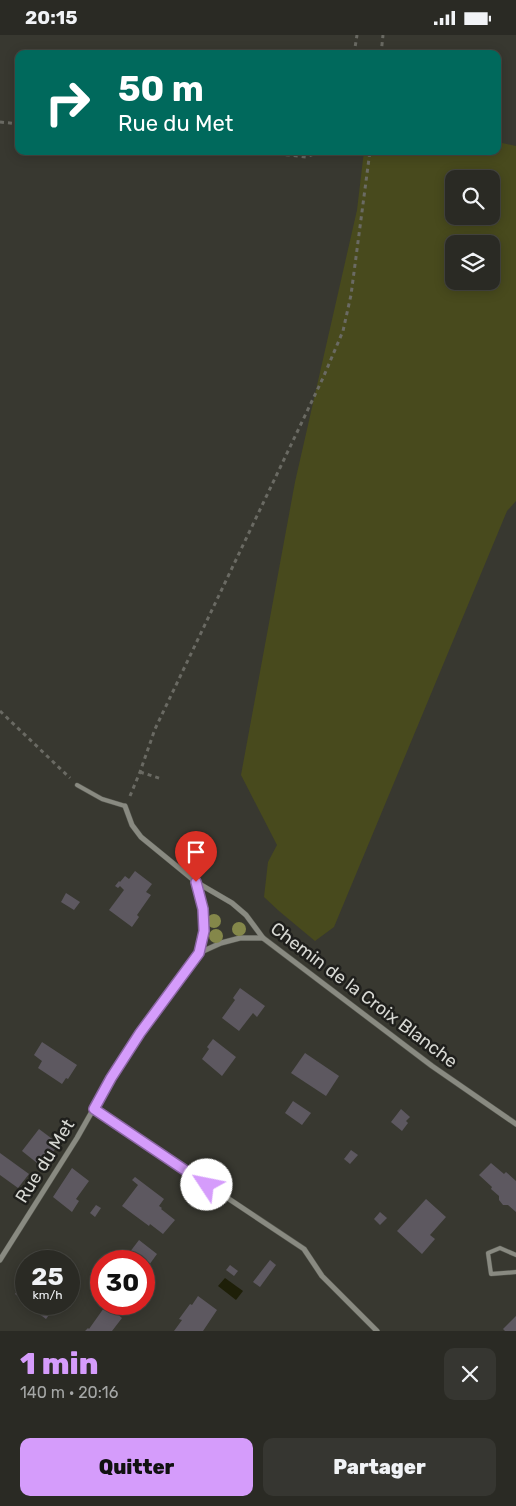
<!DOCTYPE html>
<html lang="fr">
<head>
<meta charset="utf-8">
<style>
  :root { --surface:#2a2a24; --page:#363631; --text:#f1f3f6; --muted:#a5a7a6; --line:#464641; --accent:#d59cfb }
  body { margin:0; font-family:Rubik,sans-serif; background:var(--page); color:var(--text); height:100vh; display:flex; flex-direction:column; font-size:19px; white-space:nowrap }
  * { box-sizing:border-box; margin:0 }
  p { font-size:16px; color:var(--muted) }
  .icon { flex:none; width:28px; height:28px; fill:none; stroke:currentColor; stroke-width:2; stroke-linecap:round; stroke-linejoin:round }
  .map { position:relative; height:1296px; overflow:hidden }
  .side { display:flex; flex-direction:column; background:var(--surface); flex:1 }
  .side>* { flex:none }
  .top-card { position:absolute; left:15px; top:15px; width:486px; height:105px; border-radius:10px; box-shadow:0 2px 12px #0003,0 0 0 1px var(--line); background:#00695c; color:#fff; overflow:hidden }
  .controls { position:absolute; left:445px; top:135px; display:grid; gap:10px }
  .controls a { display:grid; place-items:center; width:55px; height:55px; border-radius:10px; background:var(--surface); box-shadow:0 2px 12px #0003,0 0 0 1px var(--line); font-size:25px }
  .speed { position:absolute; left:15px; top:1215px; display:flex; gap:10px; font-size:25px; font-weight:700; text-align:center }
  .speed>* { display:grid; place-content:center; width:65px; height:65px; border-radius:50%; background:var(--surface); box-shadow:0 2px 12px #0003,0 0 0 1px var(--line); line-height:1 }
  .speed small { font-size:12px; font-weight:400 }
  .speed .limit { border:8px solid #d22; background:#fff; color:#111 }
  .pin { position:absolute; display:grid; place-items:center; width:42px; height:42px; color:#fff; margin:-51px -21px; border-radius:50% 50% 50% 0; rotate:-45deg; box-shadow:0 0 5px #0007 }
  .pin .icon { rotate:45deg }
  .me { position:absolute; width:55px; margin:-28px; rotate:304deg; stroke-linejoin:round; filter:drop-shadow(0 0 4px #0008) }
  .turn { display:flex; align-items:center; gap:18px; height:105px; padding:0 20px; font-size:22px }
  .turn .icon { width:65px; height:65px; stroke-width:2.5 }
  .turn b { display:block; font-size:35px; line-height:42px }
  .round { display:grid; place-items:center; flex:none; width:52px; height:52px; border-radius:10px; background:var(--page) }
  .summary { display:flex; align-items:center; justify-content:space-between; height:85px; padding:0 20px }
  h1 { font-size:30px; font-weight:800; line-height:38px; color:var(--accent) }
  .primary-button { display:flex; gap:10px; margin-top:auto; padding:10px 20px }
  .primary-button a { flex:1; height:58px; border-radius:10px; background:var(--accent); color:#111; font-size:20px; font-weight:800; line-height:58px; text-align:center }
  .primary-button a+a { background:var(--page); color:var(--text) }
  .status { display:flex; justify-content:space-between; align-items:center; height:35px; padding:0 25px; background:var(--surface); direction:ltr }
  .status svg { height:14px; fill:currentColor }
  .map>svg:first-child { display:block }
  .green { fill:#484a1d; fill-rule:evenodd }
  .water { fill:#1e1f08 }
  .building { fill:#5d5860 }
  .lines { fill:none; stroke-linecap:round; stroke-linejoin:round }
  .lane-casing { stroke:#53544c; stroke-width:5 }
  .street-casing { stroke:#53544c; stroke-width:6 }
  .path { stroke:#6a6a63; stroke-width:3; stroke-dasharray:4 4; stroke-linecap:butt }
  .lane { stroke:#898a81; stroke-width:4 }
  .street { stroke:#898a81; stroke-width:5 }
  .tree { fill:#84874a }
  .route-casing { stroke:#8a65a3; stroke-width:12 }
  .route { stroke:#d59cfb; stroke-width:9 }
  .labels { text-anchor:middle; stroke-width:5; stroke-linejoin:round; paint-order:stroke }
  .street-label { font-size:18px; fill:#d7d8d3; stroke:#1f1f1c }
</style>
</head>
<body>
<div class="status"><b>20:15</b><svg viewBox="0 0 49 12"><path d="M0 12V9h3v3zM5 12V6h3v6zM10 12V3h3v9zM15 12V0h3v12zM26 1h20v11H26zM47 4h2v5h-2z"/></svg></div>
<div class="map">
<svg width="516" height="1296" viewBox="0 0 516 1296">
  <rect width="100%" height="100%" fill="#383830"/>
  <!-- green -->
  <path class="green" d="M498,107L516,111V466L507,476L334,892L315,906L279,876L264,862L268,827L277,810L241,740L295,447L357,175L364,116H498ZM454,144H491V181H454ZM454,209H491V246H454Z"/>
  <!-- water -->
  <path class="water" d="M225,1243L243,1256L236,1265L218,1251Z"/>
  <!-- building -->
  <g class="building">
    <path d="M135,836L152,849L146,857L151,860L137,880L139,882L132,892L109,875L124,855L120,851L118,853L115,851L119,846L120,847L125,841L129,844Z"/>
    <path d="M66,858L80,867L74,875L61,867Z"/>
    <path d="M240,953L265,971L257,982L253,978L239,996L222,983L235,965L233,963Z"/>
    <path d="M213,1004L236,1022L222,1041L202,1024L209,1014L207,1012Z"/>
    <path d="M42,1007L77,1030L68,1044L66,1043L62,1049L38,1033L42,1026L34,1020Z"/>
    <path d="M305,1018L339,1041L326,1061L291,1038Z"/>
    <path d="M293,1066L311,1078L302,1090L285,1078Z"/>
    <path d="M401,1074L410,1082L406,1086L408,1088L402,1096L391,1087Z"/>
    <path d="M39,1094L59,1109L42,1132L22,1116Z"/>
    <path d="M351,1115L358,1120L350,1129L344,1124Z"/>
    <path d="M0,1118L29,1139L18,1153L0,1140Z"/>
    <path d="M491,1128L504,1139L506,1137L516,1146V1177L508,1170H503L499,1165V1161L491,1154L492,1152L479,1140Z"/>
    <path d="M72,1133L89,1146L76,1164L79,1166L72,1177L53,1162Z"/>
    <path d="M135,1142L164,1164L159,1171L162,1173L161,1174L175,1185L163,1199L150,1189L149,1191L122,1171L138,1150L132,1145Z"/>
    <path d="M426,1164L446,1182L430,1200L435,1204L422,1219L397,1196Z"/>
    <path d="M96,1170L101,1173L95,1182L90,1178Z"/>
    <path d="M380,1177L387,1183L380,1190L374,1184Z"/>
    <path d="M139,1205L157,1219L144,1237V1226H123Z"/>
    <path d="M270,1225L276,1230L260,1252L253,1247Z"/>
    <path d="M230,1230L238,1236L234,1241L226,1235Z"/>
    <path d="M26,1244V1267L15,1259Z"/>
    <path d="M198,1261L217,1275L203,1296H174L182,1285L179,1284L190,1269L192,1270Z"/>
    <path d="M32,1269H57L46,1284L34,1275L36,1272Z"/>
    <path d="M106,1270L122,1283L112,1296H85L88,1293L89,1294Z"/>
    <path d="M516,1281V1296H505L503,1294Z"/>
  </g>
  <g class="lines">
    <defs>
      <g id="lane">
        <path d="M77,750L102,764L125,771"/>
        <path d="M516,1220L500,1213L488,1218L491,1239L516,1237"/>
      </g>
      <g id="street">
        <path d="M125,771L132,790L141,802L196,847L232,868L246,880L263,903L432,1031L516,1089"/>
        <path d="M199,918L221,908L240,903H263"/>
        <path d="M94,1074L304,1214L322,1241L377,1296"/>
        <path d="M0,1225L77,1103L111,1043L140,998L199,918L204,896L203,874L196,847"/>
      </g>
    </defs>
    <!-- lane casing -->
    <use href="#lane" class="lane-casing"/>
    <!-- street casing -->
    <use href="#street" class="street-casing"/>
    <!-- path -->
    <g class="path">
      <path d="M354,19L357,0"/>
      <path d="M381,19L383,0"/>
      <path d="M0,87L19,89"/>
      <path d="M254,116L306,122L322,116"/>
      <path d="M0,676L70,743"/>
      <path d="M140,737L162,744"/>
      <path d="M130,761L140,737L155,694L323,343L343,296L351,260L370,116"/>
    </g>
    <!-- lane -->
    <use href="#lane" class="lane"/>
    <!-- street -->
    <use href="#street" class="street"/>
  </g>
  <!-- trees -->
  <g class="tree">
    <circle cx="214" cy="886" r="7"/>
    <circle cx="239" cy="894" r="7"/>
    <circle cx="216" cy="901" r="7"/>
  </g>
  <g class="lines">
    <defs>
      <path id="route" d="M196,847L203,874L204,896L199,918L140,998L111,1043L94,1074L207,1150"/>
    </defs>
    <!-- route casing -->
    <use href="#route" class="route-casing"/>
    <!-- route -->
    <use href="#route" class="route"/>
  </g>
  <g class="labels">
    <!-- street labels -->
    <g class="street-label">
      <text transform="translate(364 960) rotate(37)" y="6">Chemin de la Croix Blanche</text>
      <text transform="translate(45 1126) rotate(-58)" y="6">Rue du Met</text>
    </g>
  </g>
</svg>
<div class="controls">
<a><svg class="icon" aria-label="search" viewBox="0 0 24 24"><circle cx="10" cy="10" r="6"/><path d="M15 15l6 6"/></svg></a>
<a><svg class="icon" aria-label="layers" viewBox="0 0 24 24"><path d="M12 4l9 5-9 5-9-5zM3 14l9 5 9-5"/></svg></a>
</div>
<div class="speed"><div>25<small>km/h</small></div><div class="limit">30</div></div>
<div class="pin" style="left:196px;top:847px;background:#d93025"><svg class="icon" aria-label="arrive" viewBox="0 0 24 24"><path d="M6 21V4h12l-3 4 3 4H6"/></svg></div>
<svg class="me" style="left:207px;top:1150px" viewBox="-20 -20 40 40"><circle r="19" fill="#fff"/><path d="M0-13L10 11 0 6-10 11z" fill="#d59cfb"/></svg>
<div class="top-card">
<div class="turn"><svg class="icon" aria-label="right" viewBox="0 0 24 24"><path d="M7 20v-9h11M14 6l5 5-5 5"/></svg><div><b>50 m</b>Rue du Met</div></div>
</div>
</div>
<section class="side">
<div class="summary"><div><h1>1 min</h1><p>140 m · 20:16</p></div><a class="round"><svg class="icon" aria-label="close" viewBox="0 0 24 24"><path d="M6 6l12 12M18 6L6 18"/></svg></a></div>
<div class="primary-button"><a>Quitter</a><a>Partager</a></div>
</section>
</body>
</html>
